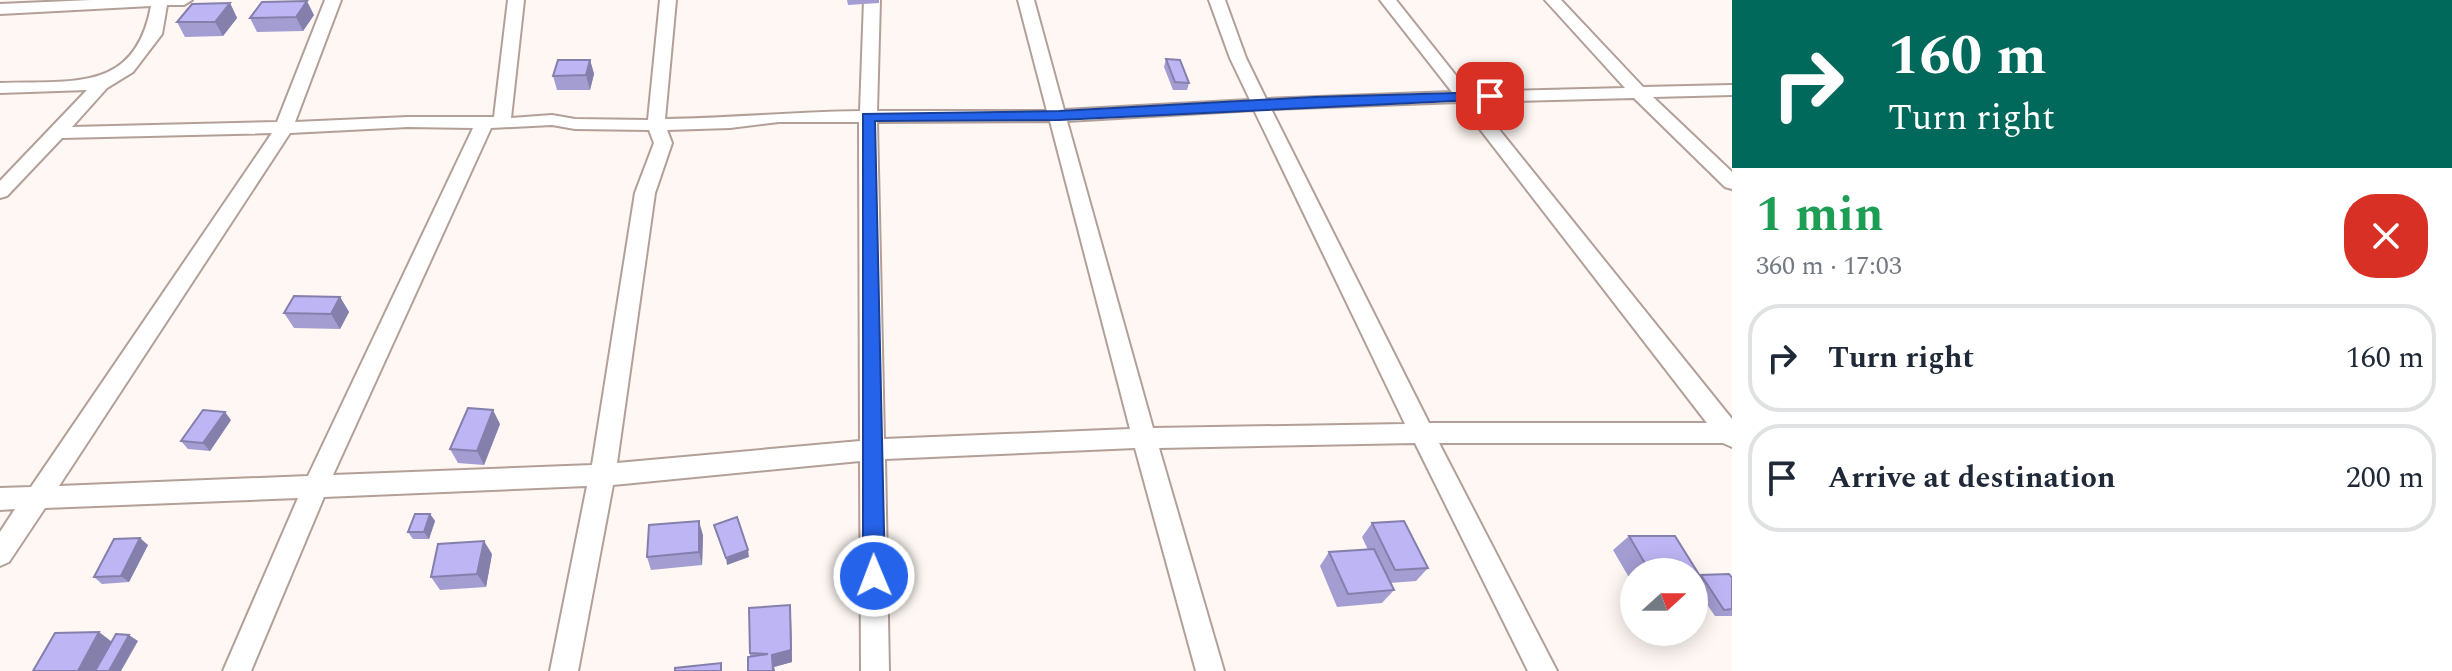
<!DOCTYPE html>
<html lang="en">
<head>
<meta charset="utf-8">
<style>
  :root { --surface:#fff; --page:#f6f6f7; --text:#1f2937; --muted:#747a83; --line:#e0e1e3 }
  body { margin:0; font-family:Spectral,serif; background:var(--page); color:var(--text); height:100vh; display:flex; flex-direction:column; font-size:30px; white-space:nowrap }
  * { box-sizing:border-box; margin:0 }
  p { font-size:26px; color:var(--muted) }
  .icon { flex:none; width:44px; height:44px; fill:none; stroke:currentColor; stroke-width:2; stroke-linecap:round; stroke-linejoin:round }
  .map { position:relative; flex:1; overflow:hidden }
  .panel { display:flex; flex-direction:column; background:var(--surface); width:720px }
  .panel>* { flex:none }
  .banner { background:#00695c; color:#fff; overflow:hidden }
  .needle { width:52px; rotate:69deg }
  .tools { position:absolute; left:1620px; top:558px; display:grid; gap:16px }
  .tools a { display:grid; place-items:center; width:88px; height:88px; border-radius:50%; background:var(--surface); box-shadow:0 4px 20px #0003; font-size:40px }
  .pin { position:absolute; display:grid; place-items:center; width:68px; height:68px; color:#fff; margin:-34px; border-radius:16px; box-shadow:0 4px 12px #0006 }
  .me { position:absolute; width:88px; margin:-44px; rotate:359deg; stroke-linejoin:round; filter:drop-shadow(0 0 6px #0008) }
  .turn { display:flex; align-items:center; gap:28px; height:168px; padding:0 24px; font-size:36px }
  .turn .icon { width:104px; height:104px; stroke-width:2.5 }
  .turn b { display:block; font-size:56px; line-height:68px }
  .round { display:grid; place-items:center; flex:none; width:84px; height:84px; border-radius:32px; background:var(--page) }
  .headline { display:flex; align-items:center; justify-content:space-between; height:136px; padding:0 24px }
  h1 { font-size:48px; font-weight:700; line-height:60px; color:#1e9e55 }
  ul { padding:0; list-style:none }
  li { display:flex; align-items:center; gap:24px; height:108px; margin:0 16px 12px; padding:0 8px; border:4px solid var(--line); border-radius:32px }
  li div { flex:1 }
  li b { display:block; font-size:30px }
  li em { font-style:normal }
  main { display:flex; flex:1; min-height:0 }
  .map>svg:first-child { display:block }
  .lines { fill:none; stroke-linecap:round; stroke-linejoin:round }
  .minor-casing { stroke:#b2a098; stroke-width:4 }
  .minor { fill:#fff; fill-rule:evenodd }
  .wall { fill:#a39dd2 }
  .shaded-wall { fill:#857fab }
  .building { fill:#beb6f4; stroke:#857fab; stroke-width:2 }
  .route { fill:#2563eb; stroke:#184099; stroke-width:2 }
</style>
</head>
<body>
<main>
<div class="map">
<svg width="1732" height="671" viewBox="0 0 1732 671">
  <rect width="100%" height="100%" fill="#fef7f3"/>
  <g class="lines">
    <defs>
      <path id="minor" d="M91,0H192L184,5H167L162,34L133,72L107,88L72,127L277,122L325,0H341L295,122L408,117H494L508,0H524L511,118L552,115L575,119L648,120L660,0H676L665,119C730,118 794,112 860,111L864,0H880L877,111H1047L1018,0H1034L1064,110L1250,100L1230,58L1209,0H1225L1246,58L1266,99L1452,92L1380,0H1396L1469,92L1625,88L1545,0H1561L1643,87L1732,85V95L1653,97L1732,172V189L1725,187L1634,98L1477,102L1732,419V447L1723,443H1439L1557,671H1528L1415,443L1159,448L1224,671H1196L1135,448L885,459L889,671H861L860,461L613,485L578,671H550L587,486L324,497L251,671H223L298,498L45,508L9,562L0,566V532L15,509L0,510V488L31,487L272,133L62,138L7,196L0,198V181L87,90L0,93V83C71,80 135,94 151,6L0,14V4ZM1459,102L1707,423H1429L1271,109ZM1254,110L1269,141L1405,424L1153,428L1067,121ZM1050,121L1130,429L884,439L877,122ZM779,122H859L860,441L617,463L655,193L672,143L667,130L730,128ZM552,125L575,129L649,130L654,143L635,193L592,465L333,475L491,128ZM408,127L473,128L308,476L59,486L290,133Z"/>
    </defs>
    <!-- minor casing -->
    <use href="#minor" class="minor-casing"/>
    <!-- minor -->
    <use href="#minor" class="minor"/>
  </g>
  <!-- wall -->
  <g class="wall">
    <path d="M847,0H879V3L848,5Z"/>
    <path d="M230,3L237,18L223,36L185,37L177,22Z"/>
    <path d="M314,15L303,31L257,32L250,18Z"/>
    <path d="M1166,59L1189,83L1187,90H1173L1164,67Z"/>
    <path d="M590,60L594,74L590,90H557L553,76Z"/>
    <path d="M340,297L349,312L340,329L294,328L284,313Z"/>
    <path d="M231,420L210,451L188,449L181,441Z"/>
    <path d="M500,424L484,465L458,463L450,449Z"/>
    <path d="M430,514L435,521L429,539H413L408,532Z"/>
    <path d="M1372,523L1428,568L1416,581L1390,583L1394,590L1382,603L1337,607L1320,566L1329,552L1368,550L1362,537Z"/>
    <path d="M703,535L702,565L651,570L647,557Z"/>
    <path d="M1629,536H1675L1700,575L1729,574L1732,578V616H1715L1695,587L1694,588V572H1634V586L1613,550Z"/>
    <path d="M148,545L129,582L102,584L94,577Z"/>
    <path d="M492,554L486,587L440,590L431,577Z"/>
    <path d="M790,605L791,618L792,662L774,667L775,671H748L750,657V653Z"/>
  </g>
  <!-- shaded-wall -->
  <g class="shaded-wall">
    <path d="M307,1L314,15L303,31L296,17Z"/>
    <path d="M230,3L237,18L223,36L215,22Z"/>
    <path d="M590,60L594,74L590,90L586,75Z"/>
    <path d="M340,297L349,312L340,329L331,314Z"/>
    <path d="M493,410L500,424L484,465L477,451Z"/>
    <path d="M225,412L231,420L210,451L203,443Z"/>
    <path d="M430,514L435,521L429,539L424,532Z"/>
    <path d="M699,521L703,535L702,565L699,552Z"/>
    <path d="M140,538L148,545L129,582L121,576Z"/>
    <path d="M484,541L492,554L486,587L477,574Z"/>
    <path d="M748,550L749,557L727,565L726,558Z"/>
    <path d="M790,605L791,618L792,662L774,667L775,671H773L772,655Z"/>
    <path d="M99,632L116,645L102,671H78Z"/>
    <path d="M129,635L138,641L121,671H109Z"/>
  </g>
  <!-- building -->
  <g class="building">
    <path d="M307,1L296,17L250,18L262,2Z"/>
    <path d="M230,3L215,22H177L192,4Z"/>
    <path d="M1166,59L1180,60L1189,83L1175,82Z"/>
    <path d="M558,60H590L586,75L553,76Z"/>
    <path d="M294,296L340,297L331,314L284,313Z"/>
    <path d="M468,408L493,410L477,451L450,449Z"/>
    <path d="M203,410L225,412L203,443L181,441Z"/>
    <path d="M415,514H430L424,532H408Z"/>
    <path d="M737,517L748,550L726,558L714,525Z"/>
    <path d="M699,521V552L647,557L649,525Z"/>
    <path d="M1404,521L1428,568L1395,570L1372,523Z"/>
    <path d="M1629,536H1675L1703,581H1694V572H1650Z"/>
    <path d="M140,538L121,576L94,577L114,539Z"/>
    <path d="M484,541L477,574L431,577L438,544Z"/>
    <path d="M1374,549L1394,590L1348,594L1329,552Z"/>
    <path d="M1729,574L1732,578V609L1724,610L1701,575Z"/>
    <path d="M790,605L791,650L772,655L773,671H748V657L768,654L750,653L749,608Z"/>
    <path d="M99,632L78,671H33L55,633Z"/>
    <path d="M116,634L129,635L109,671H95Z"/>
    <path d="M721,663V671H675V668Z"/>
  </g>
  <!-- route -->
  <path class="route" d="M1490,92L1497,96L1495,99L1059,120L875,121L885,576L882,583L874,586L866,583L863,576V114L1059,111L1315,97Z"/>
</svg>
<div class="tools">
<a><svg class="needle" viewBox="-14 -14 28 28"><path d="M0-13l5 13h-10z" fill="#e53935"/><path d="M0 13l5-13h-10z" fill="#747a83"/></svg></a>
</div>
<div class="pin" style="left:1490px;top:96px;background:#d93025"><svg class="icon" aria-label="arrive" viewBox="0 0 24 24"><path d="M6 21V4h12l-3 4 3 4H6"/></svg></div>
<svg class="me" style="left:874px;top:576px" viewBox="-20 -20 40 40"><circle r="17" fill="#2563eb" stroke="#fff" stroke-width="3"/><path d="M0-11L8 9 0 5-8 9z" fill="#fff"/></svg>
</div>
<section class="panel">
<div class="banner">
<div class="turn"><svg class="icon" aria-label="right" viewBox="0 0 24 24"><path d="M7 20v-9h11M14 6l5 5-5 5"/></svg><div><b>160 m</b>Turn right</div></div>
</div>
<div class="headline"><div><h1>1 min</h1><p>360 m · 17:03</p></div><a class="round" style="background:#d93025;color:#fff"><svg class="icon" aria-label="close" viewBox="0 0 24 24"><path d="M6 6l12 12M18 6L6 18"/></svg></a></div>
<ul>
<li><svg class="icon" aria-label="right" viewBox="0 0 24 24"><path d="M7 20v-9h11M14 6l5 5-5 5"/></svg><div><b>Turn right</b></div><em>160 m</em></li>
<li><svg class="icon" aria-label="arrive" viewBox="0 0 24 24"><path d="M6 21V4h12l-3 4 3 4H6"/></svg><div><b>Arrive at destination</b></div><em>200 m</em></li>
</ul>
</section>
</main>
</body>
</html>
